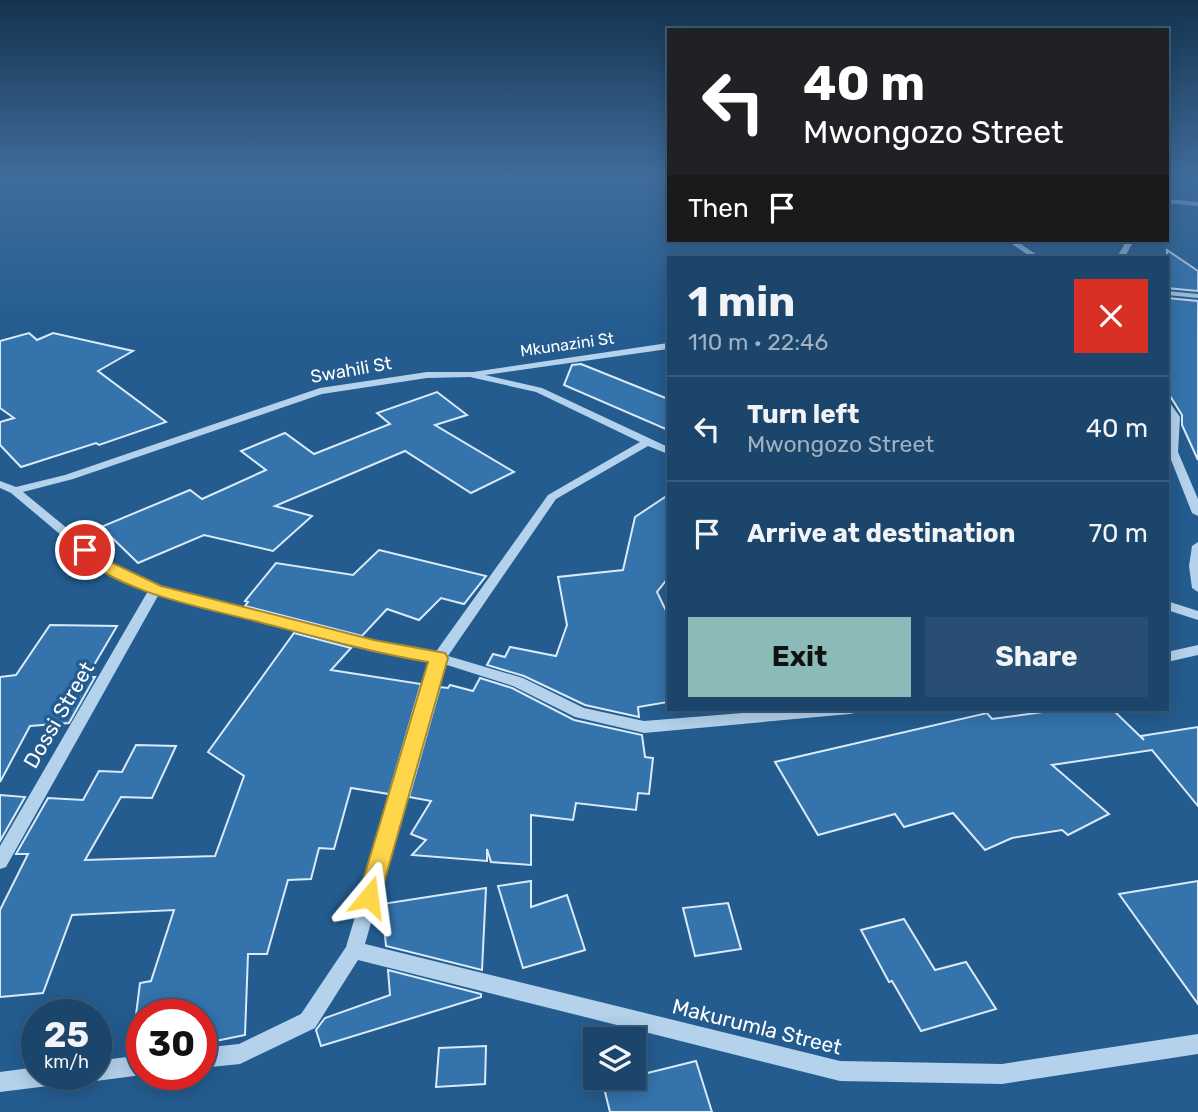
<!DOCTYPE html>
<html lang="en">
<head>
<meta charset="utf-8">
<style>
  :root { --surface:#1b456b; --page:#284f73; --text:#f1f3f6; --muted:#a0b1c1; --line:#395d7e; --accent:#8bbbb9 }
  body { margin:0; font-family:Rubik,sans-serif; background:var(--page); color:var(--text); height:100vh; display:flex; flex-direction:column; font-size:26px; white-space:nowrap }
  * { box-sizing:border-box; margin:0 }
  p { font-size:23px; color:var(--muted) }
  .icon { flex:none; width:38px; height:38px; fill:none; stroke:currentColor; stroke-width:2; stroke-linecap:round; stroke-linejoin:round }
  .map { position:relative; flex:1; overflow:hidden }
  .side { position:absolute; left:667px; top:256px; width:502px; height:455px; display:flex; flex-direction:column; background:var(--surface); border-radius:0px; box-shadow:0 4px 18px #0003,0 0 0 2px var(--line) }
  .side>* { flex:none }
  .hud { position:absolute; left:667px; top:28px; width:502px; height:214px; border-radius:0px; box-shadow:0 4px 18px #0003,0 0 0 2px var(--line); background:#202124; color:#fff; overflow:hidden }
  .buttons { position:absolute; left:583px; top:1027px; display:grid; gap:14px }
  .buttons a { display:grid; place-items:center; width:63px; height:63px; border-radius:0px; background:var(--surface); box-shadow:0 4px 18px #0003,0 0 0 2px var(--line); font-size:35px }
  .speed { position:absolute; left:21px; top:999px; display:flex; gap:14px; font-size:35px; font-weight:700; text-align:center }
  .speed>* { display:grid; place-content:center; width:91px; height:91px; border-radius:50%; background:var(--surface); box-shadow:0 4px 18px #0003,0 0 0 2px var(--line); line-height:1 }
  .speed small { font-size:18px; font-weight:400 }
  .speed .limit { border:10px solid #d22; background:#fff; color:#111 }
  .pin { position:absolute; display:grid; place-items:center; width:60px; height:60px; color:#fff; margin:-30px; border:4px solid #fff; border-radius:50%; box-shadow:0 2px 7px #0007 }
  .me { position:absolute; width:77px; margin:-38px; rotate:16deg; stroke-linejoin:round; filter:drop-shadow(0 0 5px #0008) }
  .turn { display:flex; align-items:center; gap:24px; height:147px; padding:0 21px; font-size:32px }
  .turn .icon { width:91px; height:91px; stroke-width:2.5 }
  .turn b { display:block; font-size:49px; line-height:60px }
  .then { display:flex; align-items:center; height:66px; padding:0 21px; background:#0003; gap:14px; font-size:26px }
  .round { display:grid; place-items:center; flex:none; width:74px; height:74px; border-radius:0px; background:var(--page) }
  .summary { display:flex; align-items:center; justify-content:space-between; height:119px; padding:0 21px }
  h1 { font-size:42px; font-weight:700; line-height:52px }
  .action { display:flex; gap:14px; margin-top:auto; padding:14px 21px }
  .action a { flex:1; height:80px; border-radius:0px; background:var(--accent); color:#111; font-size:28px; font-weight:700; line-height:80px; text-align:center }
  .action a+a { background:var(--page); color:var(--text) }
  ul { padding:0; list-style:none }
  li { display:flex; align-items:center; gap:21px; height:105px; padding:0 21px; border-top:2px solid var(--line) }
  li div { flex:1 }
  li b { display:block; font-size:26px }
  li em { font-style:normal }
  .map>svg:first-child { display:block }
  .building { fill:#3473ac; stroke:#d9eaf9; stroke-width:2 }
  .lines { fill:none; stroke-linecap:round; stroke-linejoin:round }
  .minor { fill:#b4d2ec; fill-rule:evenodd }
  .route { fill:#ffd54a; stroke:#a68a30; stroke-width:2 }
  .labels { text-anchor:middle; stroke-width:7; stroke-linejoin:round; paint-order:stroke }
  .far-street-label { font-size:16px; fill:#fff; stroke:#245c8f }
  .street-label { font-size:18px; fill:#fff; stroke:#245c8f }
  .near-street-label { font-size:21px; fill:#fff; stroke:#245c8f }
</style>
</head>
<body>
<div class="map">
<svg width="1198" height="1112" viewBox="0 0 1198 1112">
  <rect width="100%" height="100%" fill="#245c8f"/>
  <!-- building -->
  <g class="building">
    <path d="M1167,250L1198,271V291L1167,288Z"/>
    <path d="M1167,298L1198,301V460L1182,425V415L1167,391Z"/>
    <path d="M29,333L37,340L53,333L133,351L98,371L166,422L99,445L96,443L21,467L0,445V422L14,418L0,408V341Z"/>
    <path d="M581,364L668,399V430L564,385L572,365Z"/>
    <path d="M437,392L467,415L435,425L514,472L471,493L405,451L275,506L312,516L273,551L204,535L138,563L101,527L190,490L202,499L266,470L241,451L285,433L314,454L390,424L377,413Z"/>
    <path d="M668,495V578L657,592L668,615V702L638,707L639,717L585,705L524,676L487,665L493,654L505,657L510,647L556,656L567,625L558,577L623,570L635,517Z"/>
    <path d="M379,550L486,576L464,604L441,598L419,620L387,609L362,636L245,606L248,602L245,601L276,563L353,575Z"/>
    <path d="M50,625L117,626L87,677H95L69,723L30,726L0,782V677L16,675Z"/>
    <path d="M294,633L351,648L331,670L421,684L389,794L351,788L334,849L319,848L311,879L288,880L267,954H248L245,1035L201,1044V1015H136L140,983L151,981L174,910L72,915L43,993L0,997V910L28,854H16L48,798L83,800L99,771L122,772L136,745L176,746L152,798L121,797L85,860L215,856L244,776L208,752Z"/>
    <path d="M480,678L512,688L574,720L642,735L645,757L653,758L649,794L638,793L636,810L576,803L573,820L531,815V865L491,862L487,849V861L412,855L426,840L411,834L431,801L409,797L440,687L448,688L450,685L473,691Z"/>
    <path d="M1065,709H1112L1144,740L1141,736L1198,727V806L1152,750L1052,765L1109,814L1068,835L1062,830L1012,838L985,850L953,813L904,827L895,814L818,835L775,762L987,713L992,719Z"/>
    <path d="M0,795L25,797L0,841Z"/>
    <path d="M531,881V907L567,895L585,950L523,968L498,886Z"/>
    <path d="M1198,881V1004L1119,894Z"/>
    <path d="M486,888L482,970L386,946L382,904Z"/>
    <path d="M728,903L741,949L695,956L683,908Z"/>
    <path d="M904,919L935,970L966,962L996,1009L921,1031L892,981L889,982L861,930Z"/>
    <path d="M388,970L481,994V997L321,1046L316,1030L325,1018L390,995Z"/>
    <path d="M486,1046L485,1084L436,1087L439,1048Z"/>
    <path d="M696,1061L712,1112H610L603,1084Z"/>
  </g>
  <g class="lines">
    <!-- minor -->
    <g class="minor">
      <path d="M1167,176H1174L1167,180Z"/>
      <path d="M1167,199L1198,202V206L1167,203Z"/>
      <path d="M1006,240H1015L1040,257H1031Z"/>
      <path d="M1127,240H1134L1125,257H1117Z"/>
      <path d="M1167,291L1198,294V298L1167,295Z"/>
      <path d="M668,343V349L485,375L542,388L668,447V454L648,446L556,499L448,656L523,678L584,708L644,721L791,709H857L855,713L850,714L644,733L575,717L513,686L444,664L365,944L840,1061L1002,1064L1198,1034V1054L1002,1084L840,1081L358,960L315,1028L240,1064L201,1068V1048L239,1044L301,1014L346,947L431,661L374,652L159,594L6,867L0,869V846L148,591L99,567L11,493L0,488V481L16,487L65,475L320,388L427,372H473ZM470,377L536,392L640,442L548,495L435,653L374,642L160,586L107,561L23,492L73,479L322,394L427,378Z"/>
      <path d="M1167,402L1170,403L1180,417L1178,452L1198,499V516L1192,513L1168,452L1170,417L1167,413Z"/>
      <path d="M1198,542V592L1192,588L1189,566L1192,546Z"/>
      <path d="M1167,601L1198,611V620L1167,610Z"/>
      <path d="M1198,645V655L1167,662V652Z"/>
      <path d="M142,1055V1074H144L142,1075L96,1081L89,1078L87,1074H96V1061Z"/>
      <path d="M37,1067V1074H74L71,1081L64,1084L0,1092V1072Z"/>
    </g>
  </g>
  <!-- sky -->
  <linearGradient id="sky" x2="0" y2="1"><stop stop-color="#14334f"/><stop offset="0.53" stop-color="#3f6c9b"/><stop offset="1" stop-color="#3f6c9b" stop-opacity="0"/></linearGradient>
  <rect width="1198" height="331" fill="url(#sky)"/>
  <!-- route -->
  <path class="route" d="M85,545L108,561L161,586L374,640L445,653L448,658L378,904L369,907L361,904L358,897L428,662C370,652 313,636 255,621C205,608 110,591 77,550Z"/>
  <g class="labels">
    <!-- far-street labels -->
    <g class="far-street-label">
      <text transform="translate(567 344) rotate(-8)" y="6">Mkunazini St</text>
    </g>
    <!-- street labels -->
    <g class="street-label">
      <text transform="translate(351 370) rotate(-10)" y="6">Swahili St</text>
    </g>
    <!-- near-street labels -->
    <g class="near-street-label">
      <text transform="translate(59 715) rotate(-60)" y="7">Dossi Street</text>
      <text transform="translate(757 1027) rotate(14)" y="7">Makurumla Street</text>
    </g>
  </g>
</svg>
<div class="buttons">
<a><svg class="icon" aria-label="layers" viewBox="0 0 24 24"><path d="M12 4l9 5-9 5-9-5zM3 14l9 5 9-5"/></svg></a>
</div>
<div class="speed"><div>25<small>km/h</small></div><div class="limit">30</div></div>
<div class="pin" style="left:85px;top:550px;background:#d93025"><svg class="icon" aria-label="arrive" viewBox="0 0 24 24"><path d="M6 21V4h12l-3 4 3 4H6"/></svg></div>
<svg class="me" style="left:369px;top:897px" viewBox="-20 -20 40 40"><path d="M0-17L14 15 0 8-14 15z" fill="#ffd54a" stroke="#fff" stroke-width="4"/></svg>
<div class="hud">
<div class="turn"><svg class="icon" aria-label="left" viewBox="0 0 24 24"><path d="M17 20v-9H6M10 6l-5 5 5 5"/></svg><div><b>40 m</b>Mwongozo Street</div></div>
<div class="then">Then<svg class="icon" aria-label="arrive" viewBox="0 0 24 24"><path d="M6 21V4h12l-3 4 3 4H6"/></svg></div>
</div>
<section class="side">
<div class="summary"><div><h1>1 min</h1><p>110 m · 22:46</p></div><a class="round" style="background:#d93025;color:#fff"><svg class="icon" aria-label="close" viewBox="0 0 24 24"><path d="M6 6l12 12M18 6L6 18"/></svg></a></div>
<ul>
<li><svg class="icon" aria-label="left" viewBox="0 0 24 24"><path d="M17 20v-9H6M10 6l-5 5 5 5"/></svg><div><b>Turn left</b><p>Mwongozo Street</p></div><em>40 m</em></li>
<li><svg class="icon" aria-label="arrive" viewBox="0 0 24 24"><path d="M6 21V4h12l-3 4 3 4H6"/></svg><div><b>Arrive at destination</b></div><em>70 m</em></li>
</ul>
<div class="action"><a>Exit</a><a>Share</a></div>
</section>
</div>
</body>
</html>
